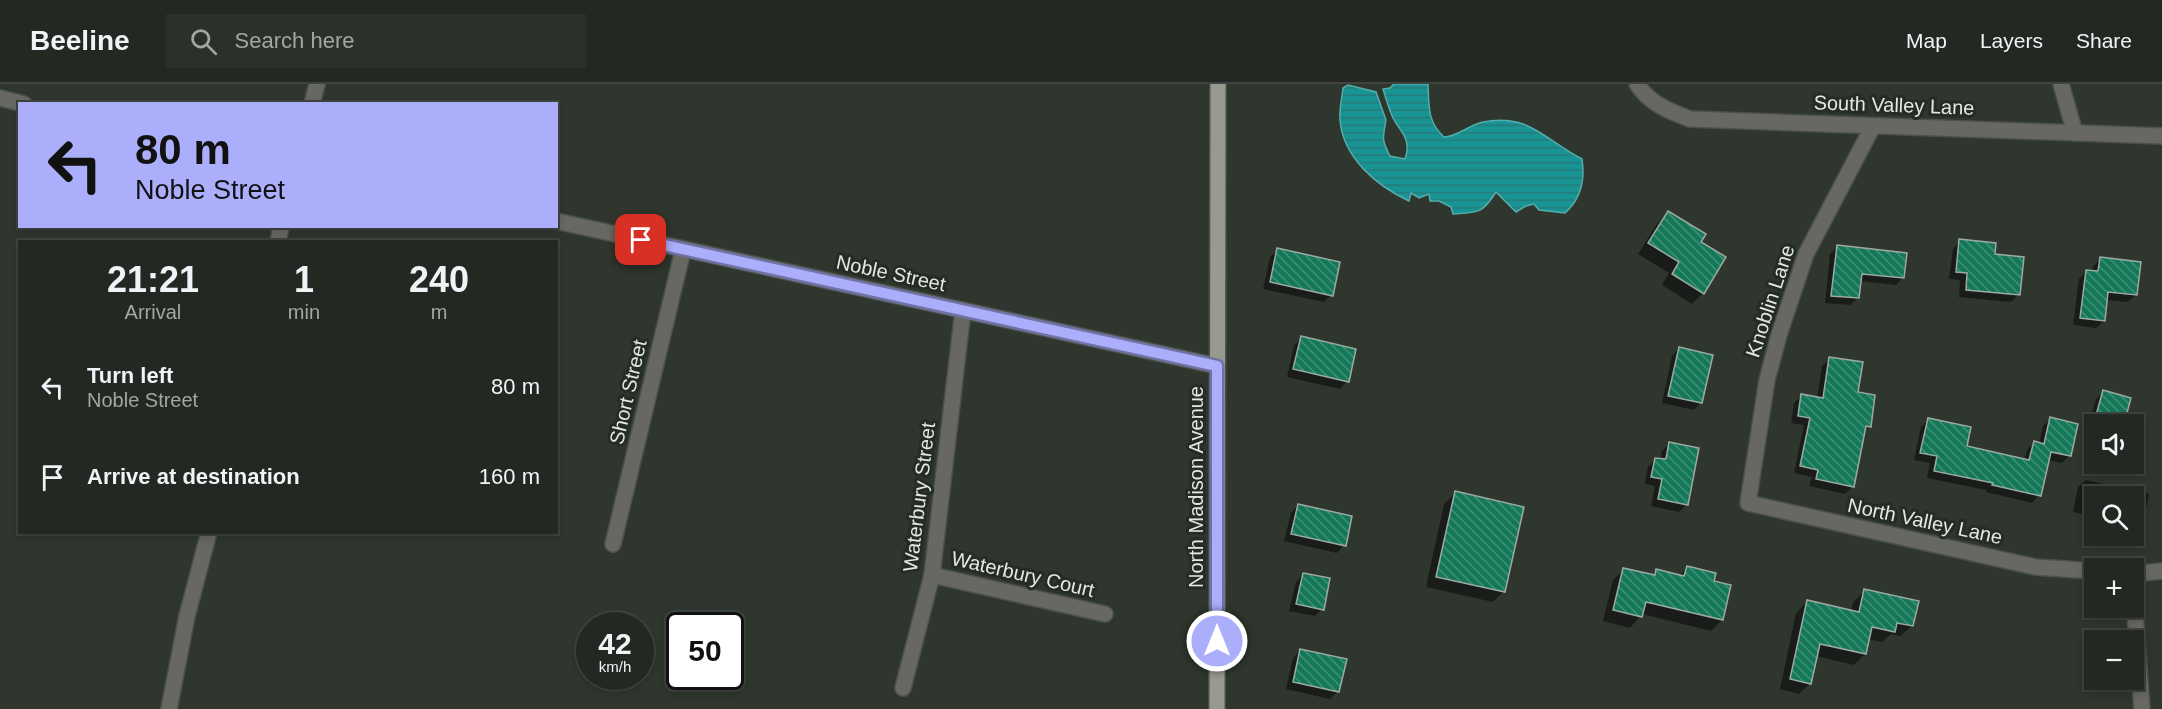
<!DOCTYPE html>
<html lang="en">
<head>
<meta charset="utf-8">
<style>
  :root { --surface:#232822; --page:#2b302a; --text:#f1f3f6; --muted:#a3a6a5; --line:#404440 }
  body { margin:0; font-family:Arial,sans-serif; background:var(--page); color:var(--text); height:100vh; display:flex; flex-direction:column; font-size:22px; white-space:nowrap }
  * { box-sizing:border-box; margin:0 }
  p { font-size:20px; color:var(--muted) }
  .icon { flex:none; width:33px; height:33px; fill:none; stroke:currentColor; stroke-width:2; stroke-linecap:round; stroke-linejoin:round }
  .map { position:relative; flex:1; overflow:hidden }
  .side { position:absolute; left:18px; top:156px; width:540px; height:294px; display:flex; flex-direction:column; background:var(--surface); border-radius:0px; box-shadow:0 3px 9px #0003,0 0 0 2px var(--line) }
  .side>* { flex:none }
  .hud { position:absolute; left:18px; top:18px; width:540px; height:126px; border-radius:0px; box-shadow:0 3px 9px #0003,0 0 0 2px var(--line); background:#abaffb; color:#111; overflow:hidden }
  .tools { position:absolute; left:2084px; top:330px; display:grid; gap:12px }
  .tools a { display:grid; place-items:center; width:60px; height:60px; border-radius:0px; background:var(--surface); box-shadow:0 3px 9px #0003,0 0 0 2px var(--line); font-size:30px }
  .speed { position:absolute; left:576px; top:528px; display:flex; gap:12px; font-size:30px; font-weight:700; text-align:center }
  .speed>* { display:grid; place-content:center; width:78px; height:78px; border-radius:50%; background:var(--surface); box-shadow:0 3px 9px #0003,0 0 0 2px var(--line); line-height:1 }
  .speed small { font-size:15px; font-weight:400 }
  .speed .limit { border:3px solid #111; border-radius:9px; background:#fff; color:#111 }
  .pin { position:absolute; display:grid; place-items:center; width:51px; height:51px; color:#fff; margin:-26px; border-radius:12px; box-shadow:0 3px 9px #0006 }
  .me { position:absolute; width:66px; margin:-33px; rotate:0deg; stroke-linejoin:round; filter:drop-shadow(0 0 4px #0008) }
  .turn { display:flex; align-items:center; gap:21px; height:126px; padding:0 18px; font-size:27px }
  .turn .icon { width:78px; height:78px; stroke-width:2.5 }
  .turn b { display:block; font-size:42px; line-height:51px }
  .eta { display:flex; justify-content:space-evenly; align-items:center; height:102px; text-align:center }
  .eta b { font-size:36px; font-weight:800; line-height:42px }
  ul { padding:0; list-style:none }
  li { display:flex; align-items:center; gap:18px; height:90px; padding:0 18px }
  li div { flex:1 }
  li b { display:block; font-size:22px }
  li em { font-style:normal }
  header { display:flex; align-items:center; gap:36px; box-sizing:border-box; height:84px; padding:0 30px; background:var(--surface); border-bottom:2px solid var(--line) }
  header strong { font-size:28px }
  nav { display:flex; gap:33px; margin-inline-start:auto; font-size:21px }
  .search { width:420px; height:54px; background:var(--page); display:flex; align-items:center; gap:15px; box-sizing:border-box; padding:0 21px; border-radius:0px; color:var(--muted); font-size:22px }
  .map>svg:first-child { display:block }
  .water { fill:url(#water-rules); stroke:#55adab; stroke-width:1.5 }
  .shadow { fill:#0007 }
  .building { fill:url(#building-back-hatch); stroke:#9baaa3; stroke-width:1.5 }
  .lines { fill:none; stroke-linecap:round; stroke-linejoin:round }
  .minor-casing { stroke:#4c524a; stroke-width:18 }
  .major-casing { stroke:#4c524a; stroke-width:18 }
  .minor { stroke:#676862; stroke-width:15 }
  .major { stroke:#999a8f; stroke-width:15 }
  .route-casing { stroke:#6f72a3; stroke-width:15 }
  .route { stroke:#abaffb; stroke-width:10 }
  .labels { text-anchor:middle; stroke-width:6; stroke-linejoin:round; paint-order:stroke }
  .street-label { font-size:20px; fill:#e3e8e2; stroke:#252c23 }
</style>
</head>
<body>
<header>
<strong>Beeline</strong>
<div class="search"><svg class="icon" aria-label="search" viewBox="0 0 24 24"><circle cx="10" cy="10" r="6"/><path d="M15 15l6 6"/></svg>Search here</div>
<nav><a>Map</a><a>Layers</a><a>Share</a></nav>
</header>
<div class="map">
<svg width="2162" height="625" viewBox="0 0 2162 625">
  <defs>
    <pattern id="water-rules" width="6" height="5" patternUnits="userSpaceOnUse" patternTransform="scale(1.5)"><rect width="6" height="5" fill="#189494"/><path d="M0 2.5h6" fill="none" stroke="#277978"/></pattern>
    <pattern id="building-back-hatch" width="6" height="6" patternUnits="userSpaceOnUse" patternTransform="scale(1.5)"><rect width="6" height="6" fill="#147758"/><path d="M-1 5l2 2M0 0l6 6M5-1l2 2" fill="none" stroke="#419178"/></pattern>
  </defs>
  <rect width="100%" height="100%" fill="#2f362d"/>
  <!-- water -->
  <path class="water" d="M1394,0H1428C1429,21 1427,38 1444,53C1457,53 1469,41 1483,38C1530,29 1544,56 1582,75C1585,95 1581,115 1565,129L1539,126L1534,120L1526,122L1516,128L1496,108C1483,129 1478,129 1453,130L1451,123L1439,117H1430L1429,110L1419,114L1411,109L1409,117C1377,102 1343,74 1340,36C1339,26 1342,14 1343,4L1348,1L1376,8L1386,36C1383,54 1381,55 1390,72L1405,75C1412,55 1401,49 1393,34C1389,25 1386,15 1383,5L1390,4Z"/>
  <!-- shadow -->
  <g class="shadow">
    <path d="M1668,129L1699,158L1703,209L1692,220L1662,201L1669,189L1638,170L1657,140Z"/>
    <path d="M1960,157L1993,171L2019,210L2011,218L1959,213L1960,196L1949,195L1953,165Z"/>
    <path d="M1837,163L1903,193L1896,201L1859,197L1858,214L1850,221L1825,219L1830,170Z"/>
    <path d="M1278,166L1331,211L1324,218L1263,205L1270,173Z"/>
    <path d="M2101,175L2136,211L2128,218L2106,216L2104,237L2096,244L2073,241L2079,195L2086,187L2092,188L2093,182Z"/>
    <path d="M1301,254L1347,297L1340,305L1287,293L1294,262Z"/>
    <path d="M1679,264L1701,318L1694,326L1662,319L1672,272Z"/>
    <path d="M1830,275L1857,309L1869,342L1864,348L1853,402L1845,410L1809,402L1812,393L1794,389L1804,341L1791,339L1794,319L1801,312L1817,315L1822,282Z"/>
    <path d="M2103,308L2129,315L2122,340H2094V343L2088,342L2096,315Z"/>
    <path d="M2051,335L2069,372L2062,379L2047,376L2039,411L2032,419L1986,408V406L1927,394L1930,379L1914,376L1921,343L1928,336L1966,363L2024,376L2027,366L2034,359L2039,360L2043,342Z"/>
    <path d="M1669,360L1697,366L1686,421L1679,428L1651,422L1655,402L1645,400L1648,383L1656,375L1660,376L1662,367Z"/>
    <path d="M2086,396L2149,410L2144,435L2136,442H2133V412H2094V433L2073,428L2078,403Z"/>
    <path d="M1455,409L1504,507L1493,518L1426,503L1444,420Z"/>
    <path d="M1298,421L1344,461L1337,469L1284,457L1291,429Z"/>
    <path d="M1687,484L1712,498L1722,536L1711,547L1642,530L1630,544L1603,537L1613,496L1624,485L1652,492L1657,487L1679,492Z"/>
    <path d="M1303,490L1322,525L1315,532L1289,527L1296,498Z"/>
    <path d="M1864,507L1912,541L1901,552L1891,550L1882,558L1868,555L1865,570L1854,581L1816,572L1810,599L1799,610L1780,605L1796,529L1807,518L1851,527L1853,518Z"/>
    <path d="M1301,566L1338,607L1330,615L1286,605L1293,574Z"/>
  </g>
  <!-- building -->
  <g class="building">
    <path d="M1668,127L1706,150L1701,158L1726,173L1704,210L1672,190L1679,178L1648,159Z"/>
    <path d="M1959,155L1996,159L1995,170L2024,173L2020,211L1966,206L1967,189L1956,188Z"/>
    <path d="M1837,161L1907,169L1904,194L1862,190L1859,214L1831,212Z"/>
    <path d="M1277,164L1340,178L1333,212L1270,198Z"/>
    <path d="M2100,173L2141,178L2137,211L2108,208L2105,237L2080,234L2086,186L2098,187Z"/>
    <path d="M1301,252L1356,265L1349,298L1293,285Z"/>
    <path d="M1679,263L1713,271L1702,319L1668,312Z"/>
    <path d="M1829,273L1863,278L1858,308L1875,311L1871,343L1866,342L1854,403L1816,395L1818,386L1800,382L1810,334L1798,332L1801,310L1823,314Z"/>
    <path d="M2103,306L2131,314L2124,340H2116L2095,335Z"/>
    <path d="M2050,333L2078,340L2071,372L2051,368L2041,412L1992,401L1993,399L1934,387L1937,372L1920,369L1928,334L1971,343L1967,362L2029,376L2034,357L2044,360Z"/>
    <path d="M1669,358L1699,364L1688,421L1658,415L1662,395L1651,393L1655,374L1666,375Z"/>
    <path d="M1455,407L1524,423L1505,508L1436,493Z"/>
    <path d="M1298,420L1352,432L1346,462L1291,450Z"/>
    <path d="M1687,482L1716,489L1714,497L1731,501L1723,536L1646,518L1642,533L1613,526L1623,484L1655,491L1656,485L1684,492Z"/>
    <path d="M1303,489L1330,494L1324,526L1296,520Z"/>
    <path d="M1864,505L1919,517L1913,542L1897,539L1895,548L1872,543L1866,570L1820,560L1811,600L1790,595L1807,516L1859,528Z"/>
    <path d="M1300,565L1347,575L1339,608L1293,598Z"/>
  </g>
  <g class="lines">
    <defs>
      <g id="minor">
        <path d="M1637,0C1650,20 1669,27 1690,35L2162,52"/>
        <path d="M2061,0L2075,49"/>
        <path d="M0,14L24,20"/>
        <path d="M312,20L317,0"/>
        <path d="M1873,42L1806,170L1779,251L1767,296L1748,419L2035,483L2094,487"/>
        <path d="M556,137L1217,282"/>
        <path d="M278,158L281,142"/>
        <path d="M613,460L683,166"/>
        <path d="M2133,490L2162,487"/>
        <path d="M932,491L1105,530"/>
        <path d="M2133,501L2142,625"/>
        <path d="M903,604L932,491L963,226"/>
        <path d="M169,625L187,532L209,448"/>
      </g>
      <path id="major" d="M1217,625L1218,0"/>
    </defs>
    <!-- minor casing -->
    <use href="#minor" class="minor-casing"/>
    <!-- major casing -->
    <use href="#major" class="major-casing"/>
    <!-- minor -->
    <use href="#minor" class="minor"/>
    <!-- major -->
    <use href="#major" class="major"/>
  </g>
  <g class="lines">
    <defs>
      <path id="route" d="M641,156L1217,282V557"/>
    </defs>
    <!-- route casing -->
    <use href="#route" class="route-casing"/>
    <!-- route -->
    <use href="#route" class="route"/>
  </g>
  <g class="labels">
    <!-- street labels -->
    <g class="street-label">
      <text transform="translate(1894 21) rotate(2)" y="7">South Valley Lane</text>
      <text transform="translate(891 189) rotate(12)" y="7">Noble Street</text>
      <text transform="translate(1770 217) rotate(-72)" y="7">Knoblin Lane</text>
      <text transform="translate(628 308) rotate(-77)" y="7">Short Street</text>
      <text transform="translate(1196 403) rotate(-90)" y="7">North Madison Avenue</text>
      <text transform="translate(919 413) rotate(-83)" y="7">Waterbury Street</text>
      <text transform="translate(1925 437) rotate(12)" y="7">North Valley Lane</text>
      <text transform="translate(1023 490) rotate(13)" y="7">Waterbury Court</text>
    </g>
  </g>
</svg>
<div class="tools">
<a><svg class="icon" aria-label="sound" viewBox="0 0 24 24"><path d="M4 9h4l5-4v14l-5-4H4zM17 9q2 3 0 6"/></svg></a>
<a><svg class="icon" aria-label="search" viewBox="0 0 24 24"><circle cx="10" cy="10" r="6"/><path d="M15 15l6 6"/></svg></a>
<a>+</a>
<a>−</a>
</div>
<div class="speed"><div>42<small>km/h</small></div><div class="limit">50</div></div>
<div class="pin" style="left:641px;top:156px;background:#d93025"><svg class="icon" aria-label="arrive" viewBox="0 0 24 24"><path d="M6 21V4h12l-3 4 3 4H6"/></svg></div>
<svg class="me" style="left:1217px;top:557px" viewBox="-20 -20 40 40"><circle r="17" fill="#abaffb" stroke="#fff" stroke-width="3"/><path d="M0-11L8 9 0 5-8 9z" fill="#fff"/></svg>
<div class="hud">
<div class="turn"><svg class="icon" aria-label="left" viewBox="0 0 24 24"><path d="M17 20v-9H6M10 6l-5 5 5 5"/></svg><div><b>80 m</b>Noble Street</div></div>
</div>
<section class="side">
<div class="eta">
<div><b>21:21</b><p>Arrival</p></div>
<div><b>1</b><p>min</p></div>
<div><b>240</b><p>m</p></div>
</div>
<ul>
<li><svg class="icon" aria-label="left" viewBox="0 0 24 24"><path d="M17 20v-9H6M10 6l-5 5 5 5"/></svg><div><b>Turn left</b><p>Noble Street</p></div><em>80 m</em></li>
<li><svg class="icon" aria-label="arrive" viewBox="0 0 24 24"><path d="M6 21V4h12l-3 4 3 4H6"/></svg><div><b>Arrive at destination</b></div><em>160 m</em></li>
</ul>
</section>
</div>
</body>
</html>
